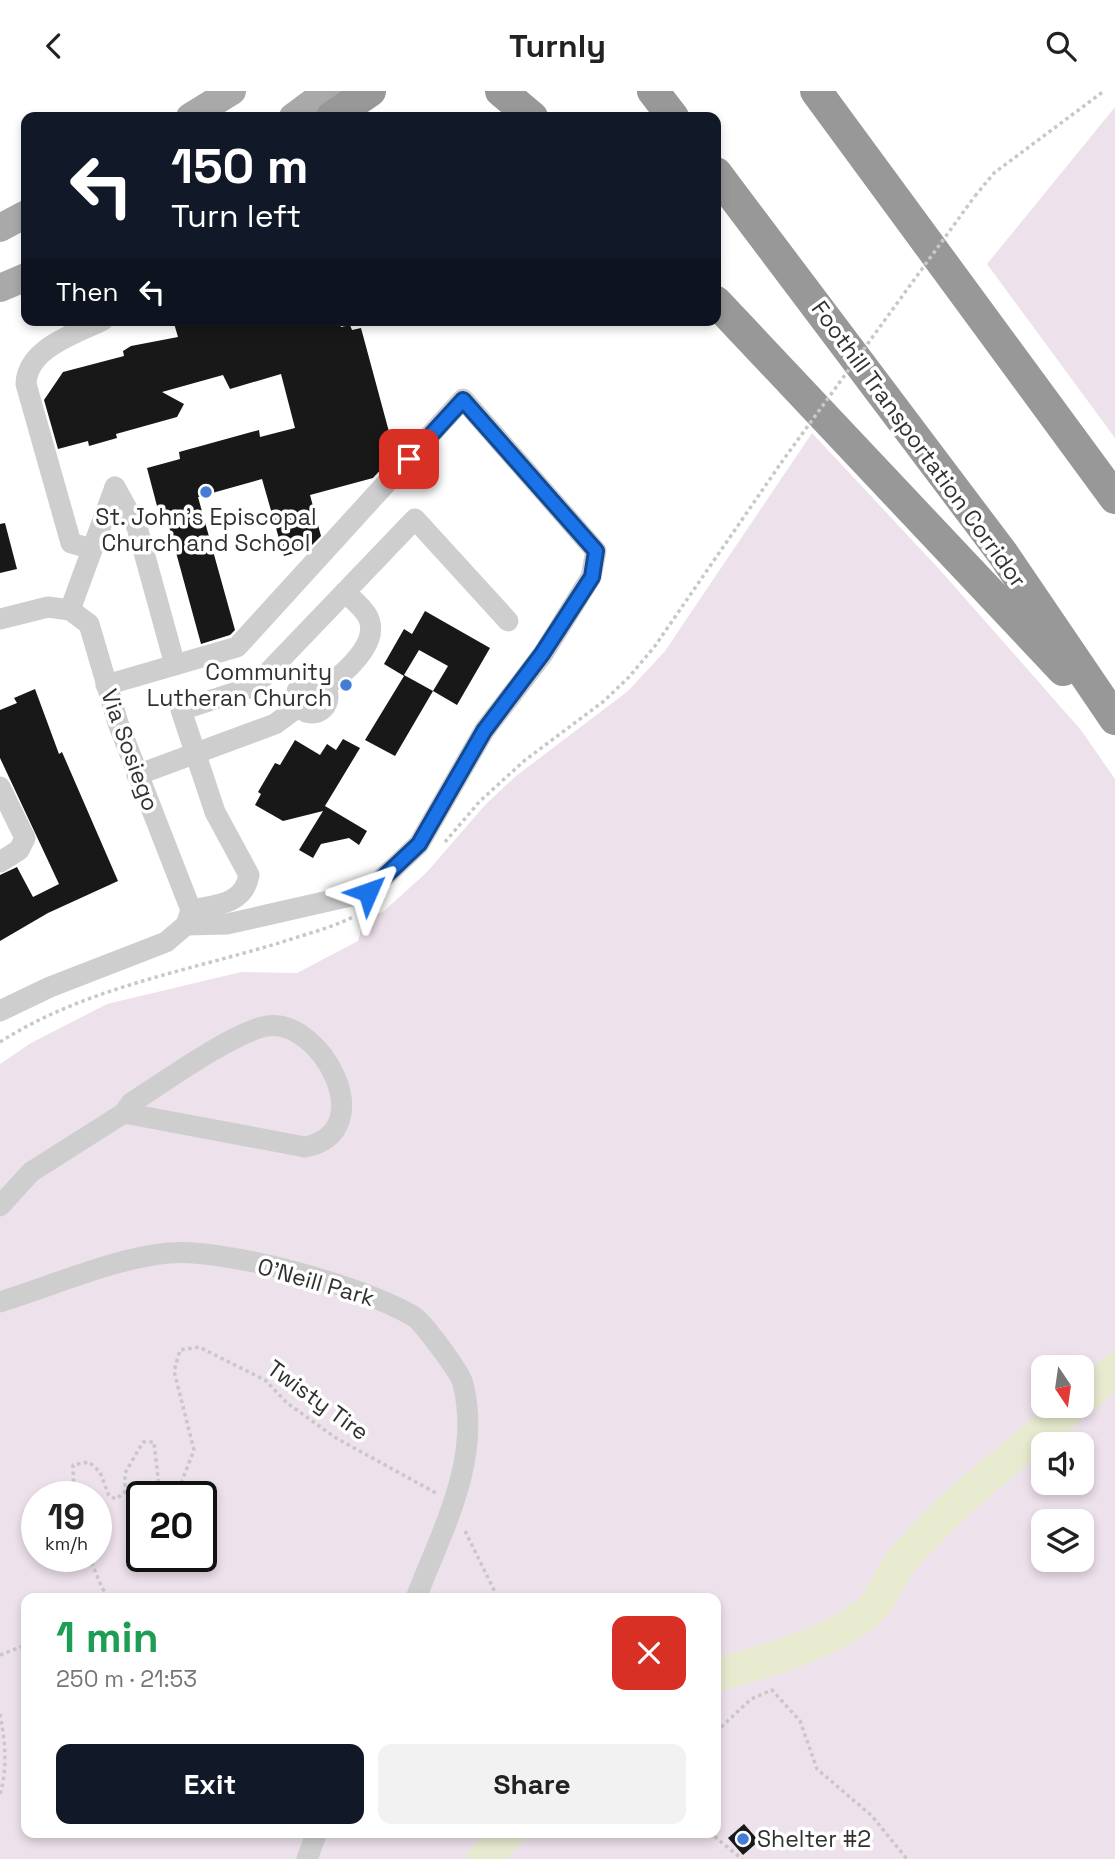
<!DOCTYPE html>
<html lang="en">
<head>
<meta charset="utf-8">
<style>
  :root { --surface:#fff; --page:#f2f2f2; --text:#222; --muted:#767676; --accent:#111827 }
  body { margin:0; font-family:"Space Grotesk",sans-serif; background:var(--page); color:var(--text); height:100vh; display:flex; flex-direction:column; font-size:26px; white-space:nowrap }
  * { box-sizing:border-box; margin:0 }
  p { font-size:23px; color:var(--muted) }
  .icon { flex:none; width:38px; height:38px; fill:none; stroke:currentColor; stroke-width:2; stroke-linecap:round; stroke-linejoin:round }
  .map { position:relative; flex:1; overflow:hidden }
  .side { position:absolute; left:21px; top:1502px; width:700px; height:245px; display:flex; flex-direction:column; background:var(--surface); border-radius:14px; box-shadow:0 4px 10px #0003 }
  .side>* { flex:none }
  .guide { position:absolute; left:21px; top:21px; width:700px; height:214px; border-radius:14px; box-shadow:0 4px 10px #0003; background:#111827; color:#fff; overflow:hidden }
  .needle { width:46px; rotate:167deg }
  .controls { position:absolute; left:1031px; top:1264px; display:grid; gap:14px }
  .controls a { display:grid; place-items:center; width:63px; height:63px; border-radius:14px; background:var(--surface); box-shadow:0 4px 10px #0003; font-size:35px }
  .speed { position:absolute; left:21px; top:1390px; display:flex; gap:14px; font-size:35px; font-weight:700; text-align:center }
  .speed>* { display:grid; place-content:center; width:91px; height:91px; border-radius:50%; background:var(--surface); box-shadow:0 4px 10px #0003; line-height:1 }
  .speed small { font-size:18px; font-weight:400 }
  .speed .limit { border:4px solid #111; border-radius:10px; background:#fff; color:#111 }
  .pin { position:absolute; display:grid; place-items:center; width:60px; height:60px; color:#fff; margin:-30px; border-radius:14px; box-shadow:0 4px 10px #0006 }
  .me { position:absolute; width:77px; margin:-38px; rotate:47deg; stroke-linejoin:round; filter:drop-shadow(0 0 5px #0008) }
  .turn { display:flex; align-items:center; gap:24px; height:147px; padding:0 35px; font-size:32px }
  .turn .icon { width:91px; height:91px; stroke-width:2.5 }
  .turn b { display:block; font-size:49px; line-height:60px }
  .then { display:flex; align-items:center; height:66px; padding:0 35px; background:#0003; gap:14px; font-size:26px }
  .round { display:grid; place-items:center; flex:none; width:74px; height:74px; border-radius:14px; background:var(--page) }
  .headline { display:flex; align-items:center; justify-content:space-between; height:119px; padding:0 35px }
  h1 { font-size:42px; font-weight:700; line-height:52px; color:#1e9e55 }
  .action { display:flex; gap:14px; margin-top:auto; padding:14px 35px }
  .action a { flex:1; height:80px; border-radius:14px; background:var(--accent); color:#fff; font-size:28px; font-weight:700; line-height:80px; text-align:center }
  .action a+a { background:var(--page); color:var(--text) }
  header { display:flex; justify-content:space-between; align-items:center; height:91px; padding:0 35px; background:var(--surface); font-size:32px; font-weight:700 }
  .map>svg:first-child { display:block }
  .green { fill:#ede1eb; fill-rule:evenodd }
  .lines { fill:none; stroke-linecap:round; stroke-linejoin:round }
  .river { stroke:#e8eacf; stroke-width:33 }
  .building { fill:#181818; fill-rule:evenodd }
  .path { stroke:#c8c8c8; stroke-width:3.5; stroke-dasharray:3.5 3.5; stroke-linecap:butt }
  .minor { stroke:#cecece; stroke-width:21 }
  .major { stroke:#a9a9a9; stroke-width:28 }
  .highway { stroke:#989898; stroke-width:32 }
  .path-bridge { stroke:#c8c8c8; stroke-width:3.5; stroke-dasharray:3.5 3.5; stroke-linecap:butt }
  .route-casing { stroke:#114b97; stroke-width:18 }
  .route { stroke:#1a73e8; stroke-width:12 }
  .poi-dot { fill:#457cd6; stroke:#fff; stroke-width:2.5 }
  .labels { text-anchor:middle; stroke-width:7; stroke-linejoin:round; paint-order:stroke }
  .street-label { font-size:23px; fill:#313131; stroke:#fff }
  .poi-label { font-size:23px; fill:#313131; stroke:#fff }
</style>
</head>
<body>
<header><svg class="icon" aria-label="back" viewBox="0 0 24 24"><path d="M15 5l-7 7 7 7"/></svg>Turnly<svg class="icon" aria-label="search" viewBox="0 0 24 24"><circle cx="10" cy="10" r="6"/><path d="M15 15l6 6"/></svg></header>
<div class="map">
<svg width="1115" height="1768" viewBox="0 0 1115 1768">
  <rect width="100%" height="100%" fill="#fff"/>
  <!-- green -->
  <g class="green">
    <path d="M1115,16V347L987,173Z"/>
    <path d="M812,342L940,479L1081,639L1115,688V1768H0V973L31,952L107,913L241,881L297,882L358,850L363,830L384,820L427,781L485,714L516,685L628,600L665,560ZM1043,1276H1082V1314H1043ZM1043,1353H1082V1391H1043ZM37,1405H96V1465H37ZM142,1405H201V1465H142ZM1043,1430H1082V1468H1043ZM26,1507H716V1741H26Z"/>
  </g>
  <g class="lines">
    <!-- river -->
    <g class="river">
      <path d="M1082,1308L1115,1278"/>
      <path d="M716,1584C762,1572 837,1551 872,1517C884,1505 889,1486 900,1472C950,1412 1015,1364 1074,1314"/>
      <path d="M484,1768L509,1741"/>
    </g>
  </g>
  <!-- building -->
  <g class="building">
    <path d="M173,229H339L341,236L350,234L352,239L361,237L395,363L373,387L310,404L321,445L308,458L284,465L262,388L198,406L235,539L230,544L201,553L168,432L162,434L147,377L180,368L179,361L259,339L260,346L295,337L281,283L230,298L223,284L162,301L184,313L177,326L116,343L117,347L89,355L88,350L58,358L44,309L63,281L124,265L123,260L131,255L178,246Z"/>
    <path d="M5,432L17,478L0,482V433Z"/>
    <path d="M425,520L490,557L457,614L433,600L395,665L365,649L404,585L384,573L404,538L412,543ZM419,559L448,575L433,600L404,584Z"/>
    <path d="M35,598L59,663L62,661L118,790L48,822L0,850V784L17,776L33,806L59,793L0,667V619L17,612L14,607Z"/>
    <path d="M343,648L360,657L325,715L367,740L359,754L349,747L321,753L313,767L299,759L323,720L283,730L255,714L261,703L258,701L275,672L280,674L295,649L320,664L327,653L336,659Z"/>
    <path d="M744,1733L759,1750L743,1764L728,1747Z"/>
  </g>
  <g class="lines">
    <!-- path -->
    <g class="path">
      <path d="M975,105L994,82L1104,0"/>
      <path d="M445,751L480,710L524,670L604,610L629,586L655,555L781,372"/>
      <path d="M0,951C84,897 188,880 282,851C306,843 331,837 353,826"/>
      <path d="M74,1405L73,1374L89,1371L100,1381L109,1405L116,1408L125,1401V1382L143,1351H154L160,1405"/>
      <path d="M176,1405L194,1359L174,1280L180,1259L199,1256L265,1289L287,1312L336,1347L436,1402"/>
      <path d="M465,1440L498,1507"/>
      <path d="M89,1465L102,1497L110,1507"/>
      <path d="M0,1564L26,1554"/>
      <path d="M0,1623C5,1650 8,1676 0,1703"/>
      <path d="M716,1641L751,1608L772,1599L800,1630L817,1678L872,1725L907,1768"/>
      <path d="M709,1741L742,1768"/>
    </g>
    <!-- minor -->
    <g class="minor">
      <path d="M115,396L137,436L175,574"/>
      <path d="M92,458L71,452L26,293C27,257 75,243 103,229"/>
      <path d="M70,519L115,396"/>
      <path d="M0,528L48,516L70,519L89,533L118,632L191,819L186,834L166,851L50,896L0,920"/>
      <circle cx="312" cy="606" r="16"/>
      <path d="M106,594L237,556L463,308L596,460L591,486L543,563L484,640L419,753L368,801L227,833L186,834"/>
      <path d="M324,596C343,584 381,552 368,526C363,516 352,508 345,501"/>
      <path d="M137,684L275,633L298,616"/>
      <path d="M0,696L25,747L19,759L0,771"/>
      <path d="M191,819C215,814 244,814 249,784L215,721L181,619L255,595L415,428L508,530"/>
      <path d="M0,1115L31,1081L124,1022L131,1012C163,992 233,941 267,935C320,926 383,1040 305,1056L124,1022"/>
      <path d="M0,1211C55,1194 111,1168 168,1162C226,1157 363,1195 413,1225C422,1230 461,1282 463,1293C482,1368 442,1439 416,1507"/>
      <path d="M307,1768L317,1741"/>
    </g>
    <!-- major -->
    <g class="major">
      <path d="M190,26L232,0"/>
      <path d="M293,26L328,0"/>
      <path d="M0,137L26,123"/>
      <path d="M0,197L26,186"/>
    </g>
    <!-- highway -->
    <g class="highway">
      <path d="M501,0L532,26"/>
      <path d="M653,0L673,26"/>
      <path d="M816,0L1115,407"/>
      <path d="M332,26L370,0"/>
      <path d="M716,82L1003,463L1115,628"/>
      <path d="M716,211L1063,579"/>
    </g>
    <!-- path-bridge -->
    <path class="path-bridge" d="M781,372L975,105"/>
  </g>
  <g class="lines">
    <defs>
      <path id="route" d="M368,801L419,753L484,640L542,563L592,486L596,460L463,309L409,368"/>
    </defs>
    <!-- route casing -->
    <use href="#route" class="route-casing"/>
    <!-- route -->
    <use href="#route" class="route"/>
  </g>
  <!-- markers -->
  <g class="poi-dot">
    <circle cx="206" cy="401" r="7"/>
    <circle cx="346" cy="594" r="7"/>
    <circle cx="743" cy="1748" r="7"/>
  </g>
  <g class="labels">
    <!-- street labels -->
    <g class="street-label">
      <text transform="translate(919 353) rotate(54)" y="8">Foothill Transportation Corridor</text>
      <text transform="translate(130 659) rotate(70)" y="8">Via Sosiego</text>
      <text transform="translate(316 1191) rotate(16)" y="8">O'Neill Park</text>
      <text transform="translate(318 1309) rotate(36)" y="8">Twisty Tire</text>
    </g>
    <!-- poi labels -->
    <g class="poi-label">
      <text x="206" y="434">St. John's Episcopal<tspan x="206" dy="26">Church and School</tspan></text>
      <text x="332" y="589" text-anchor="end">Community<tspan x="332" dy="26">Lutheran Church</tspan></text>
      <text x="757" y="1756" text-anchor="start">Shelter #2</text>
    </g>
  </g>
</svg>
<div class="controls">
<a><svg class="needle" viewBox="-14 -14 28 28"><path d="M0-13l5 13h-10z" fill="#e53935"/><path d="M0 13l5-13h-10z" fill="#767676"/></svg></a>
<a><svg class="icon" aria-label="sound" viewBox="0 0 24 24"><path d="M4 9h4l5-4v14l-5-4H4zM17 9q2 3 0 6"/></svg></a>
<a><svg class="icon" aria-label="layers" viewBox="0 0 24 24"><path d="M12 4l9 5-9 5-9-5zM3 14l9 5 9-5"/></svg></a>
</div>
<div class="speed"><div>19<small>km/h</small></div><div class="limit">20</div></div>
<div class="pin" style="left:409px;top:368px;background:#d93025"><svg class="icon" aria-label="arrive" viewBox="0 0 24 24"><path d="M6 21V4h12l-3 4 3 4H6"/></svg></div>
<svg class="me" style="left:368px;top:801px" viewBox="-20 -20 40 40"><path d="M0-17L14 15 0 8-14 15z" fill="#1a73e8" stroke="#fff" stroke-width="4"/></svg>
<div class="guide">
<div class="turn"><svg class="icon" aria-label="left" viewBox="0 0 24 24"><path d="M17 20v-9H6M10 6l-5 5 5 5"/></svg><div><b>150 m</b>Turn left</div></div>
<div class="then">Then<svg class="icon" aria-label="left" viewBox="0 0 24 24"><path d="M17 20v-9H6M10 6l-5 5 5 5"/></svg></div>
</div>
<section class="side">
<div class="headline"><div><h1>1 min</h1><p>250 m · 21:53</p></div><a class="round" style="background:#d93025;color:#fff"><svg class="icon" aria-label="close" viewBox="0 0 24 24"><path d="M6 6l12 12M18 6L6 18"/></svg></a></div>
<div class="action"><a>Exit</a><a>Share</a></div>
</section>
</div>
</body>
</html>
